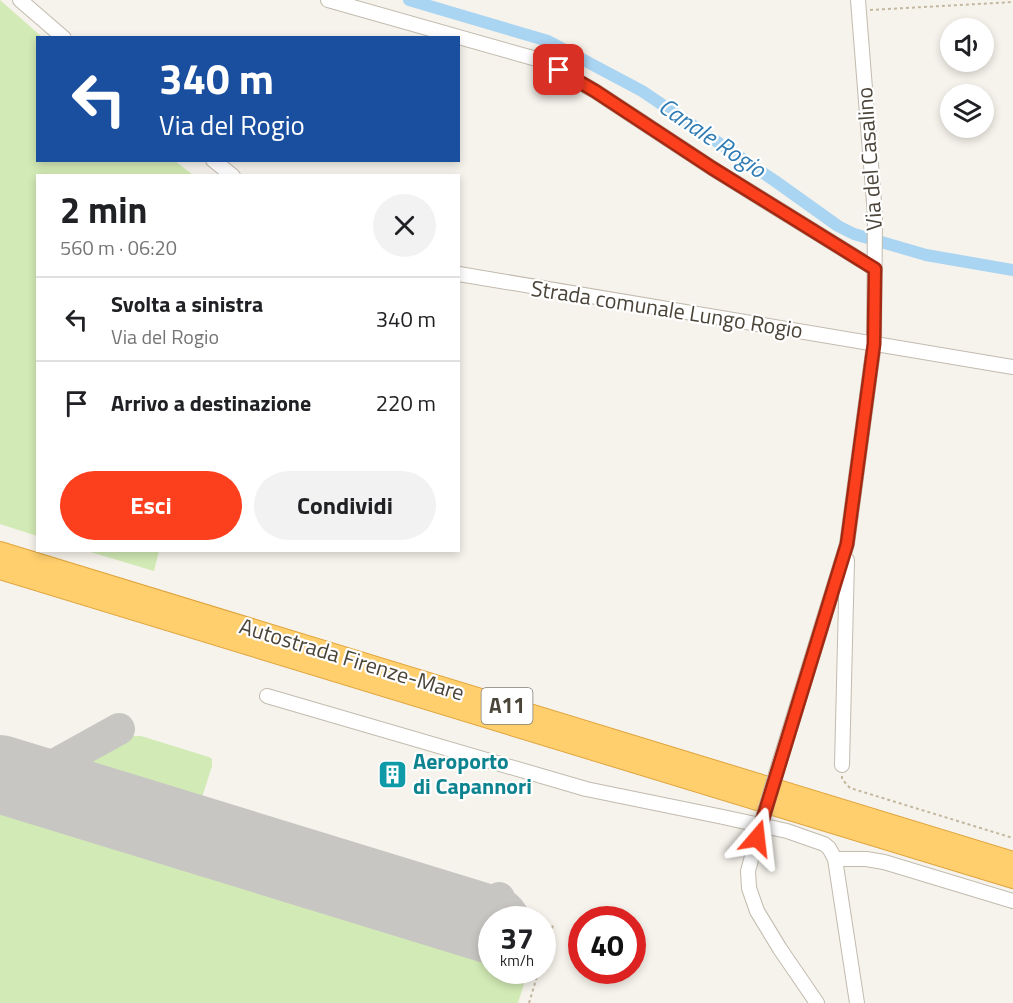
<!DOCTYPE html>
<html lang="it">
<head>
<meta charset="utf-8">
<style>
  :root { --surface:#fff; --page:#f2f2f2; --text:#202124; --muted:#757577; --line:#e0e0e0; --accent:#fc3f1d }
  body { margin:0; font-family:"Titillium Web",sans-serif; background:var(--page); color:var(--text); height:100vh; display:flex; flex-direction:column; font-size:22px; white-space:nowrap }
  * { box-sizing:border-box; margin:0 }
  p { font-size:20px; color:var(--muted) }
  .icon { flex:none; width:33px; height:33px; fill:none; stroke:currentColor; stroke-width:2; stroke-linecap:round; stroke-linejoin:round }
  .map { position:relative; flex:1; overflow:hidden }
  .drawer { position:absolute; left:36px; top:174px; width:424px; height:378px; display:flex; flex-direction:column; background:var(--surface); border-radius:0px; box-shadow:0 3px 9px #0003 }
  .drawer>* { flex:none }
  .banner { position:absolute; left:36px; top:36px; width:424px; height:126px; border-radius:0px; box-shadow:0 3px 9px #0003; background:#1a4fa0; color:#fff; overflow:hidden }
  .controls { position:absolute; left:940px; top:18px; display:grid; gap:12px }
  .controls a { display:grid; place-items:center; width:54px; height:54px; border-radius:50%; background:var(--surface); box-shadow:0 3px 9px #0003; font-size:30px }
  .speed { position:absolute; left:478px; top:906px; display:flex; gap:12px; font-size:30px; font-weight:700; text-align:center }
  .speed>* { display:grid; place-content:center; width:78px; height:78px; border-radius:50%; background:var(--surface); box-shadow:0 3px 9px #0003; line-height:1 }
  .speed small { font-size:15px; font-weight:400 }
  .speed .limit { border:9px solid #d22; background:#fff; color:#111 }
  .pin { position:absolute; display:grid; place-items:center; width:51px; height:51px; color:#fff; margin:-26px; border-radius:12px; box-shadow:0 3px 9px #0006 }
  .me { position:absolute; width:66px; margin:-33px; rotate:17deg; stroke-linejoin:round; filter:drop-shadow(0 0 4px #0008) }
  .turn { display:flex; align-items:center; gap:21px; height:126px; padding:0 24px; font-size:27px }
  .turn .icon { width:78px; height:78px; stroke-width:2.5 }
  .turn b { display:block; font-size:42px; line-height:51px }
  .round { display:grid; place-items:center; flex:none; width:63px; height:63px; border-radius:32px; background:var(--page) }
  .overview { display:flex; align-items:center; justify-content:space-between; height:102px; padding:0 24px }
  h1 { font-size:36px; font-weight:700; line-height:45px }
  .action { display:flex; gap:12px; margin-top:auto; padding:12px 24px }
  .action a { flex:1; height:69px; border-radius:36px; background:var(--accent); color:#fff; font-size:24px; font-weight:700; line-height:69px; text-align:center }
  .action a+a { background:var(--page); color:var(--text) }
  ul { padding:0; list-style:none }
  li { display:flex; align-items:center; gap:18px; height:84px; padding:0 24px; border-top:2px solid var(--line) }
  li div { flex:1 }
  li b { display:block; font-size:22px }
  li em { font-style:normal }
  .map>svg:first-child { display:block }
  .green { fill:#d2eab5 }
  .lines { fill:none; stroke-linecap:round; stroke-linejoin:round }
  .canal { stroke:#a9d4f2; stroke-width:12 }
  .taxiway { stroke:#c8c6c3; stroke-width:32 }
  .runway { stroke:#c8c6c3; stroke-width:78 }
  .minor-casing { stroke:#c2bbae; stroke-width:16 }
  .highway-casing { stroke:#e0a43c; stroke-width:22 }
  .path { stroke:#c4b79f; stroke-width:2; stroke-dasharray:3 3; stroke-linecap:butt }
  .minor { stroke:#fff; stroke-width:14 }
  .highway { stroke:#ffcf6e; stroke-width:20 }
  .minor-bridge-casing { stroke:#c2bbae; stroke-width:16; stroke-linecap:butt }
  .minor-bridge { stroke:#fff; stroke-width:14 }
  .route-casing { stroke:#a42913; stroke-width:15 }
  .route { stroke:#fc3f1d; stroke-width:10 }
  .labels { text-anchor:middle; stroke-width:4.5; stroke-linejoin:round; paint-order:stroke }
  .shield { fill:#fff; stroke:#817c74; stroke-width:1.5 }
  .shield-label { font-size:21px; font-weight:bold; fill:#4b4439 }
  .street-label { font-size:22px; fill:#4b4439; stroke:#fff }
  .culture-label { font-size:22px; font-weight:bold; fill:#0d838f; stroke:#fff; text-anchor:start }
  .water-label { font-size:24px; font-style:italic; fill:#2e7ab2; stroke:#fff }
</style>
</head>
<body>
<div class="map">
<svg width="1013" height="1003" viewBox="0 0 1013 1003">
  <rect width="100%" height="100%" fill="#f6f3ec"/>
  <!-- green -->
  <g class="green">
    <path d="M0,0L42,37L38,38V160L175,161L193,175L38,176L37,536L0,524Z"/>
    <path d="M87,551H159L154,571Z"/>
    <path d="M134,736H141L209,757L212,759V766L196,816L73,779L67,775L66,770L70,767L130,737Z"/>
    <path d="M0,797L492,947V970L528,971L518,1003H0Z"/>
  </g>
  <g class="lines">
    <!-- canal -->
    <path class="canal" d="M409,0L548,41L642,91L775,181L838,226L854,234L926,255L1013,270"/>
    <!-- taxiway -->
    <g class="taxiway">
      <path d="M63,761C54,778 59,784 71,796"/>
      <path d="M13,778L36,775L119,729"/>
      <path d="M490,925L499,898"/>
    </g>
    <!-- runway -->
    <path class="runway" d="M0,774L492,925"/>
    <defs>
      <g id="minor">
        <path d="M20,0L64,38"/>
        <path d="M328,0L540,60L595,91L712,168L875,269"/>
        <path d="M213,160L233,176"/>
        <path d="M459,274L1013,367"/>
        <path d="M267,696L586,789L723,817L787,831L824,844L829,848L835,859L857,1003"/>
        <path d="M779,764L847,544L874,344L875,215L858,0"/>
        <path d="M842,765L847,560"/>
        <path d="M757,838L748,871L749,888L757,911L780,949L817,1003"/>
        <path d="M835,859H866L884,862L1013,901"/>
      </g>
      <g id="highway">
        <path d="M0,552L1013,862"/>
        <path d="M0,569L1013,878"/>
      </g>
    </defs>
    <!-- minor casing -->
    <use href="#minor" class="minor-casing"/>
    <!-- highway casing -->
    <use href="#highway" class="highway-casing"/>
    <!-- path -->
    <g class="path">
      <path d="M870,10L1013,2"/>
      <path d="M842,776V779L850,788L1013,838"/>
      <path d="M543,957L553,925"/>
      <path d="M529,1003L539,970"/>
    </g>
    <!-- minor -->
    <use href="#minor" class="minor"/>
    <!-- highway -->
    <use href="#highway" class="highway"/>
    <defs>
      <path id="minor-bridge" d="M757,838L779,764"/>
    </defs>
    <!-- minor-bridge casing -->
    <use href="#minor-bridge" class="minor-bridge-casing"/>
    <!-- minor-bridge -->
    <use href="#minor-bridge" class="minor-bridge"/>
  </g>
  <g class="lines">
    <defs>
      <path id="route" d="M559,70L595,91L712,168L875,269L874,344L847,544L757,838"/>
    </defs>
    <!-- route casing -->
    <use href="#route" class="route-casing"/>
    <!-- route -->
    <use href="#route" class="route"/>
  </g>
  <!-- icons -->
  <defs>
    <symbol id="building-square" viewBox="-11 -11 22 22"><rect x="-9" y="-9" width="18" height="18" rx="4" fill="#0f9aa8" stroke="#fff"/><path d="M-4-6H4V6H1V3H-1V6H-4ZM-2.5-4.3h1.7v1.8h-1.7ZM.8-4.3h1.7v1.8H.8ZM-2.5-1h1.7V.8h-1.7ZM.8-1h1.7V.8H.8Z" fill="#fff"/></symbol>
  </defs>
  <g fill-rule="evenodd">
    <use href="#building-square" x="376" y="758" width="33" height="33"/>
  </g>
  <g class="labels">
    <!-- shield labels -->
    <rect class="shield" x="481.5" y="688" width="51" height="36" rx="4.5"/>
    <g class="shield-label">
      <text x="507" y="713">A11</text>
    </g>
    <!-- street labels -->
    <g class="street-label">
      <text transform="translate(869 159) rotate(-94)" y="8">Via del Casalino</text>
      <text transform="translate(667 309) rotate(9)" y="8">Strada comunale Lungo Rogio</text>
      <text transform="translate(352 659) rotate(17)" y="8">Autostrada Firenze-Mare</text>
    </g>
    <!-- culture labels -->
    <g class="culture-label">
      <text x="413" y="769">Aeroporto<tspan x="413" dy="25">di Capannori</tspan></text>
    </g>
    <!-- water labels -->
    <g class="water-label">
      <text transform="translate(712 138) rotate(34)" y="8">Canale Rogio</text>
    </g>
  </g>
</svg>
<div class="controls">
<a><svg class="icon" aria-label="sound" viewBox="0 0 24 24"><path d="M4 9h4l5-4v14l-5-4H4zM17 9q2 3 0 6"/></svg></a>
<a><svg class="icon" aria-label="layers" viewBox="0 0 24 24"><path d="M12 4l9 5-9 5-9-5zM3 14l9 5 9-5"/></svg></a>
</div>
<div class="speed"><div>37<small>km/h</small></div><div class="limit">40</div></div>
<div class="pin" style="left:559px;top:70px;background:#d93025"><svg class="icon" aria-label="arrive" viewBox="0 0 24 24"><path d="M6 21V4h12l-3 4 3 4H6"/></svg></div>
<svg class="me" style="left:757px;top:838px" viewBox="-20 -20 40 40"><path d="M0-17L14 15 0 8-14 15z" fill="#fc3f1d" stroke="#fff" stroke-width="4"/></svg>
<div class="banner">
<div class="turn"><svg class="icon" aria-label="left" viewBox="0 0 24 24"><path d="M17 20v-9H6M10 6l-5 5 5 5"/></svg><div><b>340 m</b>Via del Rogio</div></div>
</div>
<section class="drawer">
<div class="overview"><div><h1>2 min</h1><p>560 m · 06:20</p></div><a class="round"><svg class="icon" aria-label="close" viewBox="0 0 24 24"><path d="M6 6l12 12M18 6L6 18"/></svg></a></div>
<ul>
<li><svg class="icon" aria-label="left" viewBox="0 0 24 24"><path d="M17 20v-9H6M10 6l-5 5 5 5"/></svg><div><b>Svolta a sinistra</b><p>Via del Rogio</p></div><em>340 m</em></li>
<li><svg class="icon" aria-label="arrive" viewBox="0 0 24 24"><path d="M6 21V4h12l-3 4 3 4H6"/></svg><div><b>Arrivo a destinazione</b></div><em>220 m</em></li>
</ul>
<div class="action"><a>Esci</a><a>Condividi</a></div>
</section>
</div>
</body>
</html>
